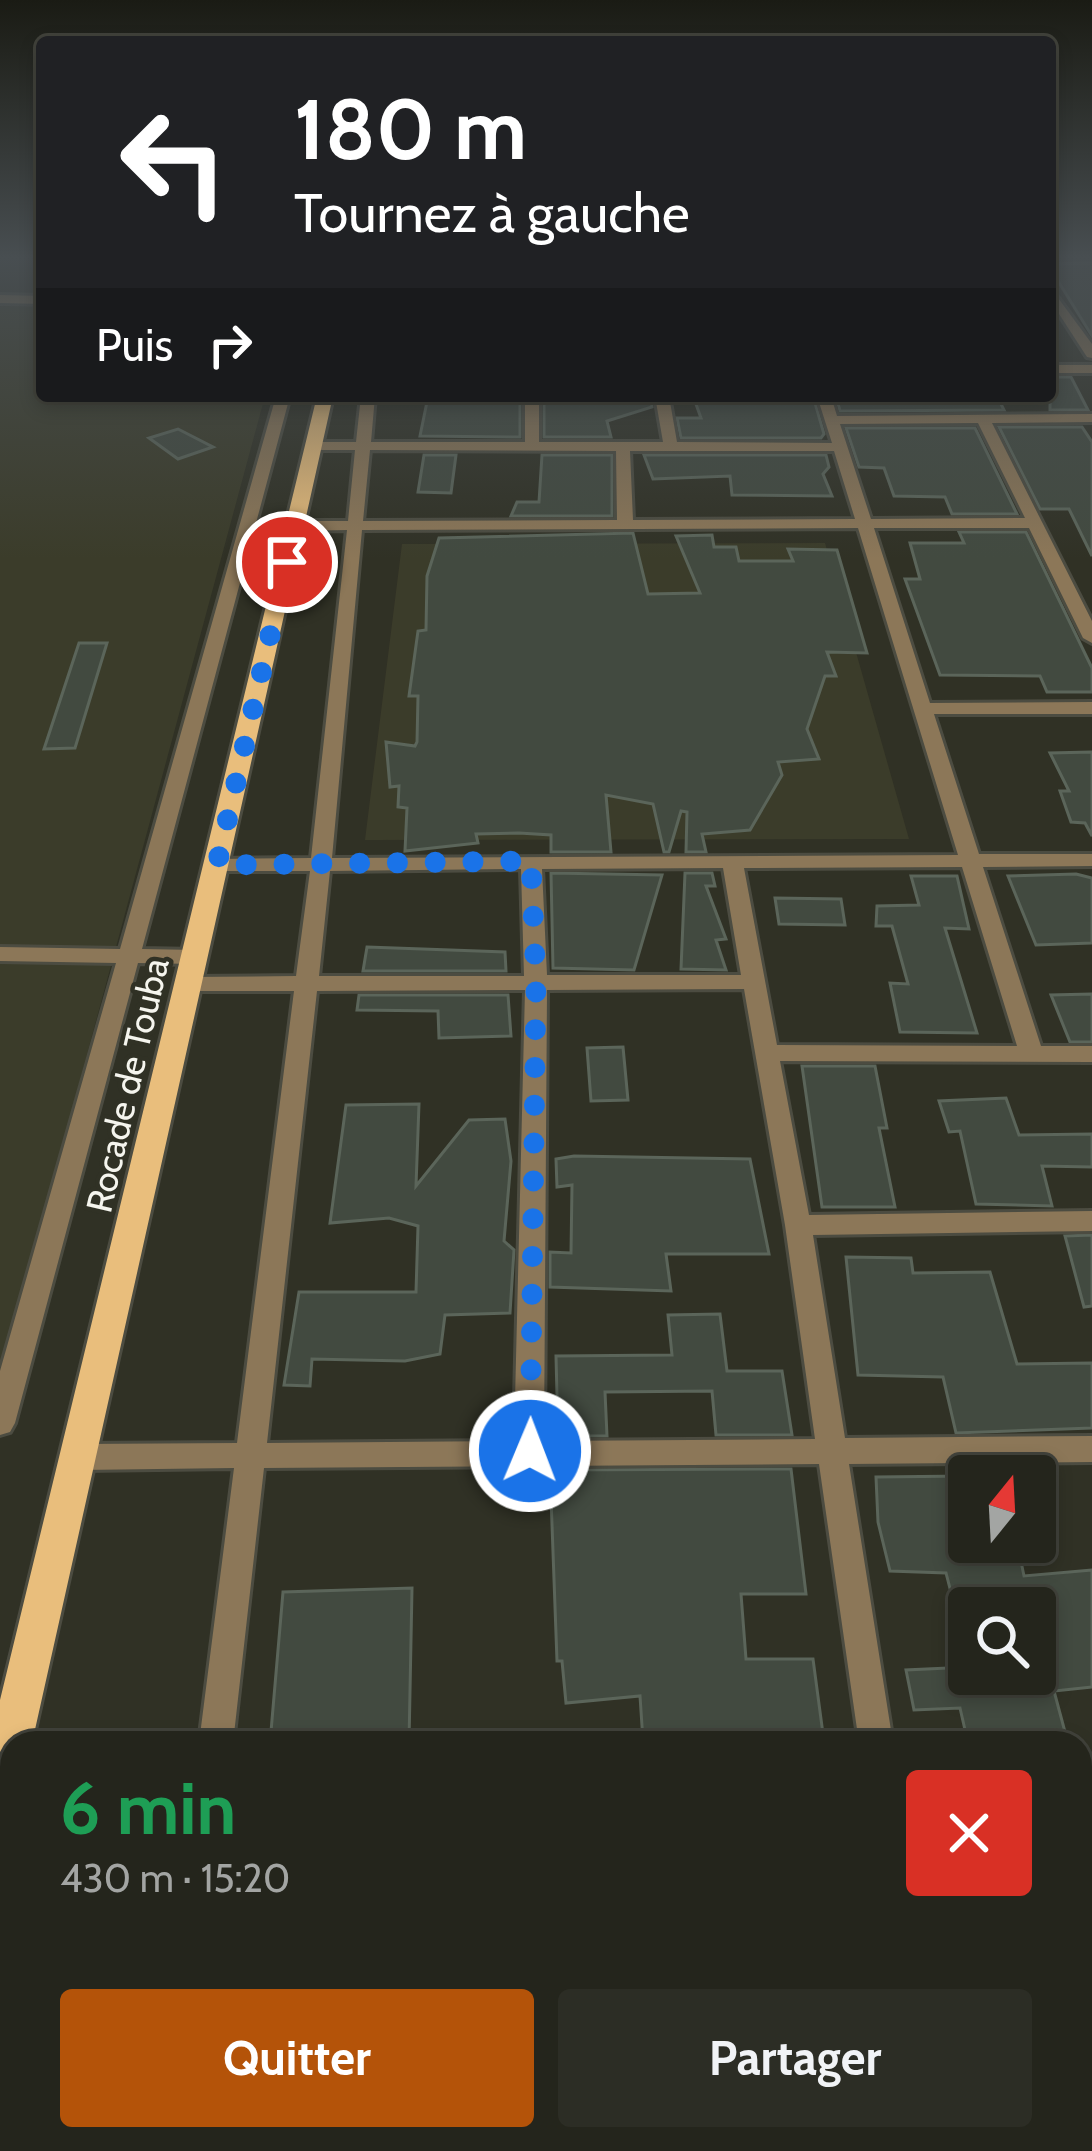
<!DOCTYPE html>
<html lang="fr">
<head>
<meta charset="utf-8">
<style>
  :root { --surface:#24251c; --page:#2c2d25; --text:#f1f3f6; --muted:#a3a5a3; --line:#41423b; --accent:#b45309 }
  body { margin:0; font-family:Cabin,sans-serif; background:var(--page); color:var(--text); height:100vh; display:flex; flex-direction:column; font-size:45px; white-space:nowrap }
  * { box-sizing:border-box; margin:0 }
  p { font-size:39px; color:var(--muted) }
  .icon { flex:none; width:66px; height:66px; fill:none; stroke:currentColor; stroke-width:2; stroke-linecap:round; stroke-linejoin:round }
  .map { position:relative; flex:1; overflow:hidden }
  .sheet { position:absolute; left:0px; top:1731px; width:1092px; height:420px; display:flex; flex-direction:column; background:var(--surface); border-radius:36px 36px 0 0; box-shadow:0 6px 18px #0003,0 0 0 3px var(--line) }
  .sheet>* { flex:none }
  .guide { position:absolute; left:36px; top:36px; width:1020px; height:366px; border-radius:12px; box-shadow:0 6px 18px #0003,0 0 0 3px var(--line); background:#202124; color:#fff; overflow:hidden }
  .needle { width:78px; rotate:18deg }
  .buttons { position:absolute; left:948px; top:1455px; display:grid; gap:24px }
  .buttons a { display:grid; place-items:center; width:108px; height:108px; border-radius:12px; background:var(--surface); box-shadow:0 6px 18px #0003,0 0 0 3px var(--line); font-size:60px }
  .pin { position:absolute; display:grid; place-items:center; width:102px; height:102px; color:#fff; margin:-51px; border:6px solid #fff; border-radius:50%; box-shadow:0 3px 12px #0007 }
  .me { position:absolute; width:132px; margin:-66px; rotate:1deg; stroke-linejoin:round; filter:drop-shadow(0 0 9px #0008) }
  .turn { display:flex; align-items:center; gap:42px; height:252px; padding:0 60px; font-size:54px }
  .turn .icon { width:156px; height:156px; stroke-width:2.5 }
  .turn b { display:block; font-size:84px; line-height:102px }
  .then { display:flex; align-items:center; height:114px; padding:0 60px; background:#0003; gap:24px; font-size:45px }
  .round { display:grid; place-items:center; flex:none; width:126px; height:126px; border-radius:12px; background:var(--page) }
  .head { display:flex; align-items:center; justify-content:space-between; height:204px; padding:0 60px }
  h1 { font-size:72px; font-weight:800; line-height:90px; color:#1e9e55 }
  .action { display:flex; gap:24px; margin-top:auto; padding:24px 60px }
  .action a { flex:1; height:138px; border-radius:12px; background:var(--accent); color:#fff; font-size:48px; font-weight:800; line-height:138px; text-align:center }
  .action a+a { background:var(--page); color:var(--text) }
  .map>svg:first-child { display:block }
  .built { fill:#3b3c2a }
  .building { fill:#424a40; stroke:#5b655a; stroke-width:3 }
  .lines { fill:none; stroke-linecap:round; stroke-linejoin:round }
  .street-casing { stroke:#4c4c41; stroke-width:6 }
  .primary-casing { stroke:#4c4c41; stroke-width:6 }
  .street { fill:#8c7758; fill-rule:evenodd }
  .primary { fill:#e9be7c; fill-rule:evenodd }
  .route { stroke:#1a73e8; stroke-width:21; stroke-dasharray:0 37.8 }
  .labels { text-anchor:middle; stroke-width:9; stroke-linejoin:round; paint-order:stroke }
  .street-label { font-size:36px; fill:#f5f5ee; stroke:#303125 }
</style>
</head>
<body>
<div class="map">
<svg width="1092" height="2151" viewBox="0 0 1092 2151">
  <rect width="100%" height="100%" fill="#303125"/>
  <!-- built -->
  <g class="built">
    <path d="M0,306L42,307V396H265L0,1376Z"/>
    <path d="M825,543L909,839L365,840L402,544Z"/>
  </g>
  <!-- building -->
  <g class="building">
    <path d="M1092,263V336L1050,268V264Z"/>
    <path d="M1050,377H1071L1088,410H1050Z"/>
    <path d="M442,396H520V437L420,436L428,397Z"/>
    <path d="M544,396L651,397L652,407L607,421L611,437H544Z"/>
    <path d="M693,396H813L824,434L821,438H681L677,418H701Z"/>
    <path d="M836,396H997L1004,410L840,411Z"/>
    <path d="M999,427H1082L1092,442V556L1069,509H1040Z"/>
    <path d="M846,428H975L1017,514H952L945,497L894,496L884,468L859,467Z"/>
    <path d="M178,429L213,447L178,459L149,438Z"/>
    <path d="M424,455H456L451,493L418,492Z"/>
    <path d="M542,455H612V516H511L517,502H539Z"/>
    <path d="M644,455H826L829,467L823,474L832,496L732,495L730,476L653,479Z"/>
    <path d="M959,532H1026L1092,668V692H1047L1040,676L940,675L905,579H920L910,543H964Z"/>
    <path d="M633,533L648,594L700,593L676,536L712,535L714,547H736L739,561H793L788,549L837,550L867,653L827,652L836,676H825L807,729L819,759L778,762L782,775L750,830L702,834L706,852H686L687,812L681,811L669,852H664L653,804L606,795L611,852H551V835L519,833L476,834L478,843L405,851L407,808L398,807L399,786L390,787L386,742L415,746L417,742L418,696H409L418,631L426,630L427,576L439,538Z"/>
    <path d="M79,643H107L75,748L44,749Z"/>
    <path d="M1092,752V836L1085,823L1071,822L1060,791H1069L1050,753Z"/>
    <path d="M551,873L662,875L634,970L553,968Z"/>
    <path d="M685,873H712L715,886H706L726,939L716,940L726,970L681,969Z"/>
    <path d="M1076,874L1092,878V943L1036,945L1008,876Z"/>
    <path d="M911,876H957L969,929L945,928L977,1033L900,1032L890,983L908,984L892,926H876L877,906L919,905Z"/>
    <path d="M775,898L841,899L845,925L779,924Z"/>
    <path d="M367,947L505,952L506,971H363Z"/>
    <path d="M1092,994V1042H1070L1051,995Z"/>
    <path d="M359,995H508L511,1036L439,1038L438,1011L357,1010Z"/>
    <path d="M623,1047L628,1100L591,1101L587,1048Z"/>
    <path d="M802,1066H875L887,1128H879L895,1207H822Z"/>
    <path d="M1006,1098L1019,1135L1092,1134V1167L1042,1166L1052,1206L976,1204L960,1131L949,1132L939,1101Z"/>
    <path d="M419,1104L416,1186L469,1120L505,1119L511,1161L504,1241L514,1250L510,1313L445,1315L440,1354L405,1361L312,1359L310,1386L284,1385L299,1292H416L418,1226L389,1218L330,1223L346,1105Z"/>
    <path d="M574,1156L750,1159L769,1254H666L671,1291L550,1287V1252L571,1253L572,1185L557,1187L556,1159Z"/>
    <path d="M1092,1235V1306L1084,1307L1065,1236Z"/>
    <path d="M846,1257L911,1258L913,1273L990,1272L1017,1364L1092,1363V1428L956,1433L943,1377L858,1375Z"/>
    <path d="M720,1314L727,1371H782L792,1435H716L712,1391L605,1392L607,1436H558L556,1356L672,1355L668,1315Z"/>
    <path d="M993,1467L995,1476H969V1542H1017L1024,1576L1092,1570V1687L1054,1691L1068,1743H968L960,1708L914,1710L906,1670L969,1667V1678L1035,1676V1608H955L946,1573L890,1571L878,1522L876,1477L967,1476L965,1468Z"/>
    <path d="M791,1469L806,1594H741L746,1659H813L823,1734L643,1741L640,1696L566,1703L562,1661H557L550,1470Z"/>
    <path d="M412,1588L409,1743H270L283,1592Z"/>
  </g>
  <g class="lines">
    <defs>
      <g id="street">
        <path d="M1050,287L1092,344V358L1087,357L1050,300Z"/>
        <path d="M0,295L42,296V304L0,303Z"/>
        <rect x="1050" y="365" width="42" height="8"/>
        <path d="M276,396H290L142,949L196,950L207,957L196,964L138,963L15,1423L10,1432L0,1435V1371L116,963L0,961V947L120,949Z"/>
        <path d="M361,396H375L371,442H525V396H539V442H663L655,396H669L677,442L832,443L817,396H831L837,416L1092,414V422L992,423L1092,621V643L1083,638L1029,528H874L930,703L1092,702V714H934L979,854H1092V866L983,867L1041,1046H1092V1062L780,1061L809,1215L1092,1211V1231L813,1235L845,1438L1092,1436V1462L849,1464L893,1743H859L819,1464L264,1468L233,1743H199L234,1468L81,1470L70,1466L66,1457L70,1448L81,1444L237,1443L294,991H190L179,984L190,977L296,976L310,871H217L207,865L217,859L311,858L347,530L296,531L288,526L296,521H348L355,450H314L307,446L314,442H356ZM978,423L1025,518L871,519L840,424ZM370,450L616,451L617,520L363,521ZM630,451H834L855,519L633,520ZM858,528L958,855L332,858L362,530ZM962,867L1017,1046L777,1045L744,868ZM723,868L741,975H547L542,869ZM521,869L524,976H319L330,871ZM744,989L785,1225L815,1439L544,1441L547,990ZM525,990L514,1441L267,1443L317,991Z"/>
        <path d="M147,2139H187L186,2151H146Z"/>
        <path d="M927,2139H967L969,2151H929Z"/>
      </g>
      <path id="primary" d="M317,396H333L32,1743H12V1807L0,1812V1700Z"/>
    </defs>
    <!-- street casing -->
    <use href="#street" class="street-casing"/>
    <!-- primary casing -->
    <use href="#primary" class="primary-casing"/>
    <!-- street -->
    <use href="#street" class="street"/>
    <!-- primary -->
    <use href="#primary" class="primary"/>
  </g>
  <!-- sky -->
  <linearGradient id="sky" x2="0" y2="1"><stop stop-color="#1a1b14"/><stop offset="0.46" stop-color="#484e51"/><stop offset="1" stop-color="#484e51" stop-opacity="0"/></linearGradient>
  <rect width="1092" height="559" fill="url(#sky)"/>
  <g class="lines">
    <!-- route -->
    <path class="route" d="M287,562L217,865L531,861L536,983L530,1451"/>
  </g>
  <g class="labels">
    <!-- street labels -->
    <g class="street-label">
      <text transform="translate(127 1085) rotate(-77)" y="13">Rocade de Touba</text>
    </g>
  </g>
</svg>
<div class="buttons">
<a><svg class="needle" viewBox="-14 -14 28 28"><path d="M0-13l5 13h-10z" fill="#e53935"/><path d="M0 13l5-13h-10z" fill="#a3a5a3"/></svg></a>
<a><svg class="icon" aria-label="search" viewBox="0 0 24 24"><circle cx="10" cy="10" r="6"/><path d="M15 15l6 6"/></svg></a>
</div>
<div class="pin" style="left:287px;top:562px;background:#d93025"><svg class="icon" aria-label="arrive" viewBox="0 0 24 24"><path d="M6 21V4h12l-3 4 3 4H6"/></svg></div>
<svg class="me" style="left:530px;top:1451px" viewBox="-20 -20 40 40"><circle r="17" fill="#1a73e8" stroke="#fff" stroke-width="3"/><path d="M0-11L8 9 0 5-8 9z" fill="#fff"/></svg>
<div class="guide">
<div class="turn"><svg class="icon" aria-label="left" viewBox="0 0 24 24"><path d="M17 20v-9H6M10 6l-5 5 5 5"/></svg><div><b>180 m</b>Tournez à gauche</div></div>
<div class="then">Puis<svg class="icon" aria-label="right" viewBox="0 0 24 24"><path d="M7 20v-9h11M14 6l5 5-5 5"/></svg></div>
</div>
<section class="sheet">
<div class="head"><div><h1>6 min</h1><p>430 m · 15:20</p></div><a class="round" style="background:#d93025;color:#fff"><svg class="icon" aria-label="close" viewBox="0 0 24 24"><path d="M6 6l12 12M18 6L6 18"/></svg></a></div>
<div class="action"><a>Quitter</a><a>Partager</a></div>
</section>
</div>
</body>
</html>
